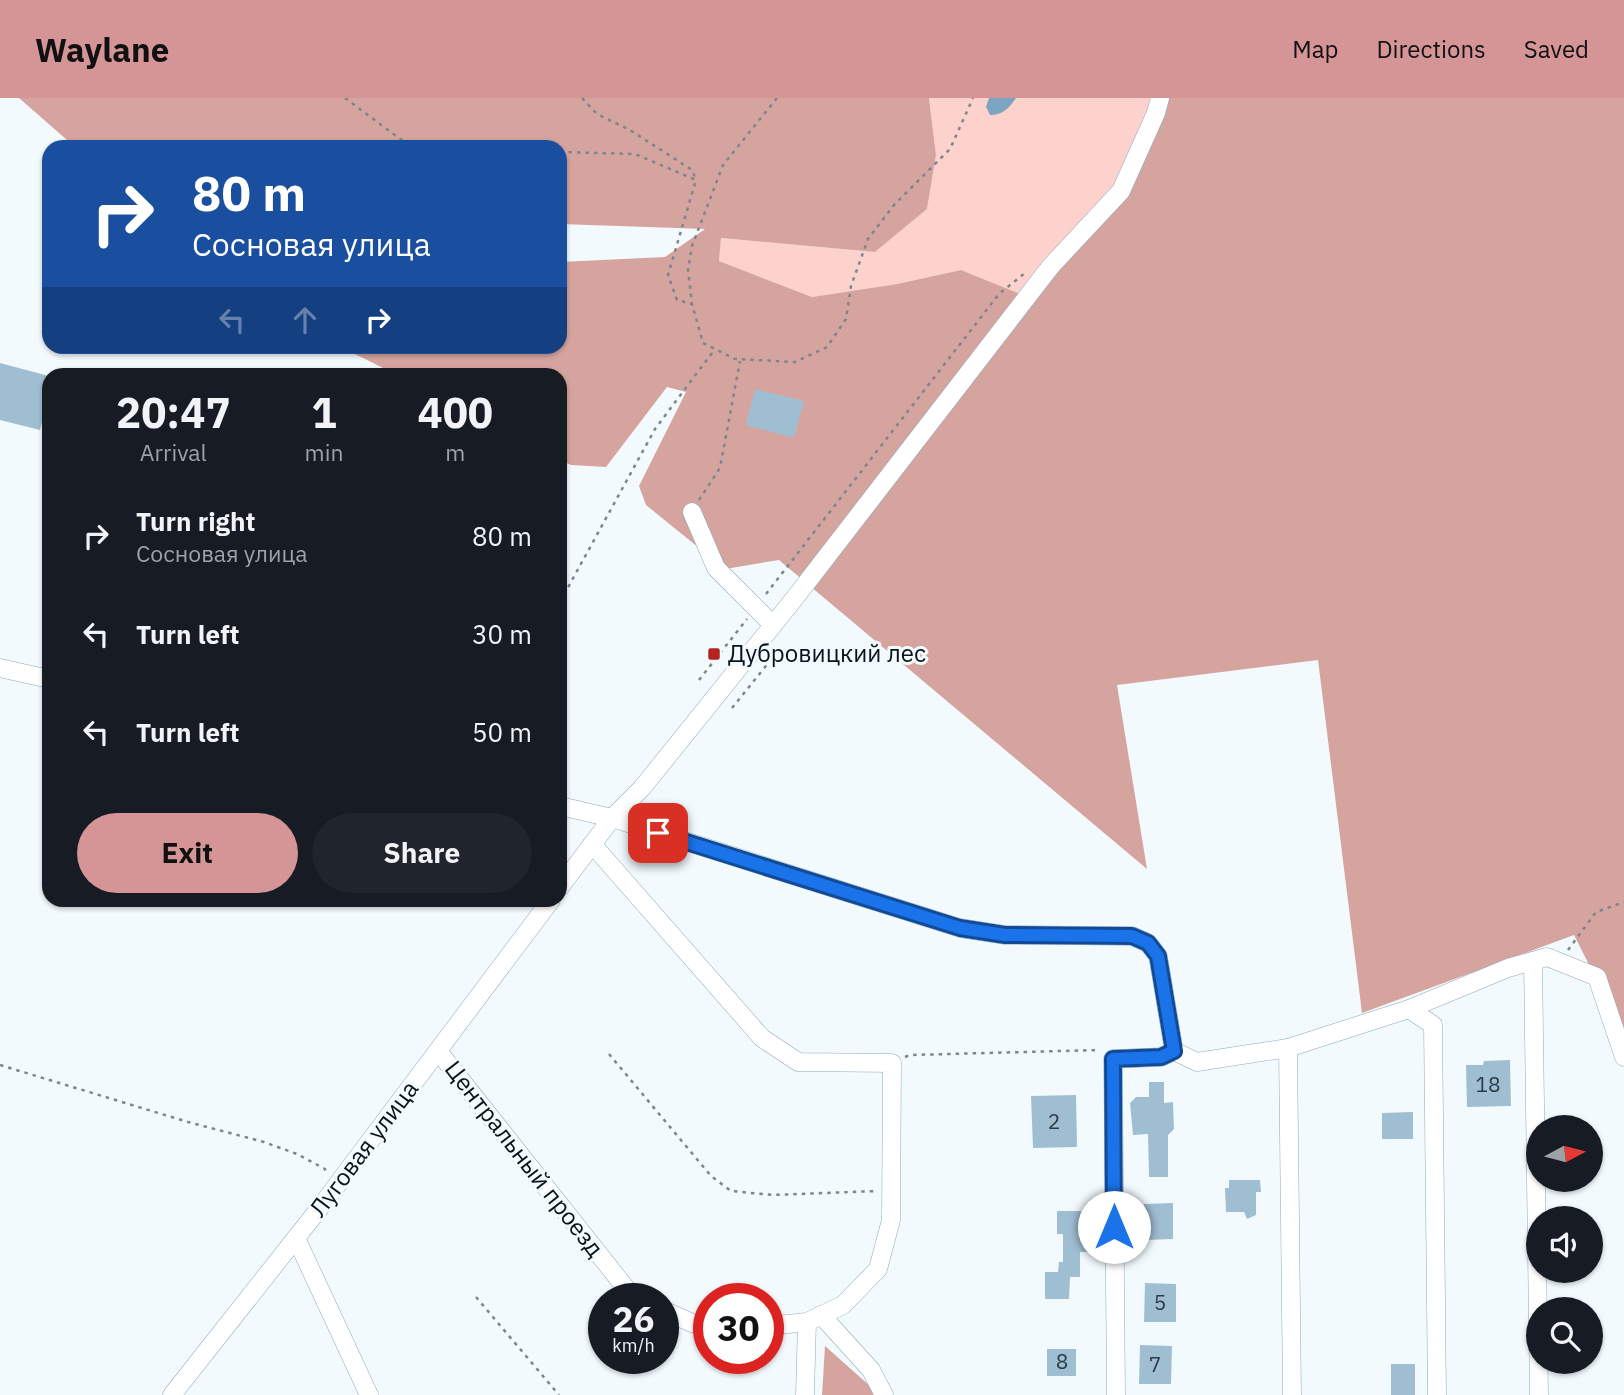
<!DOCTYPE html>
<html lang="en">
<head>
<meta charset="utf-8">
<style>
  :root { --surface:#171b24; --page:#20242c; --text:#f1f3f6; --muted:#9ea1a6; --accent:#d59597 }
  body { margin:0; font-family:"IBM Plex Sans",sans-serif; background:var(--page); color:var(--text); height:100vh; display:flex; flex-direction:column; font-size:26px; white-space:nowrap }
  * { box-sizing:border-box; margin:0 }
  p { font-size:23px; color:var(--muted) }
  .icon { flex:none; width:38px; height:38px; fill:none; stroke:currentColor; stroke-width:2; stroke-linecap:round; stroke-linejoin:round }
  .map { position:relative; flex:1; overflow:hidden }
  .side { position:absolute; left:42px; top:270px; width:525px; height:539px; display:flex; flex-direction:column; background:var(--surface); border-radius:21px; box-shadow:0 2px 5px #0004 }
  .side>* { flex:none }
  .banner { position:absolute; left:42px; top:42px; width:525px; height:214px; border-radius:21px; box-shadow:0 2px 5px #0004; background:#1a4fa0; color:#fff; overflow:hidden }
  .needle { width:46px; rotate:83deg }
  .controls { position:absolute; left:1526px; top:1017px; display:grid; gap:14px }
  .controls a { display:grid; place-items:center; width:77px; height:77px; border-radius:50%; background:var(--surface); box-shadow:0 2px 5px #0004; font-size:35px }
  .speed { position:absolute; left:588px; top:1185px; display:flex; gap:14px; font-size:35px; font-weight:700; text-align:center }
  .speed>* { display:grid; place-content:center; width:91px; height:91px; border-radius:50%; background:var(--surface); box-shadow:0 2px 5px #0004; line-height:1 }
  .speed small { font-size:18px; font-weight:400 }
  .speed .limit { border:10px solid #d22; background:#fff; color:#111 }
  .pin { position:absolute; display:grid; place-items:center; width:60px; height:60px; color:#fff; margin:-30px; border-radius:14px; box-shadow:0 4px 10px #0006 }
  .me { position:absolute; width:77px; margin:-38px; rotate:0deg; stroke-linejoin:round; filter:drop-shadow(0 0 5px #0008) }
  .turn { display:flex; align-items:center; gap:24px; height:147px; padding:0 35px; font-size:32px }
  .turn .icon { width:91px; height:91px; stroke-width:2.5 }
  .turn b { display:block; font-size:49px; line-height:60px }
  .lanes { display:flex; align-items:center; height:66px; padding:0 35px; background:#0003; justify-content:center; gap:35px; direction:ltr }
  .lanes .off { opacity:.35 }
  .eta { display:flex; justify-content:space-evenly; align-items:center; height:119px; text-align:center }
  .eta b { font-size:42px; font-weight:700; line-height:49px }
  .primary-button { display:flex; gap:14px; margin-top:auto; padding:14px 35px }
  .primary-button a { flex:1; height:80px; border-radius:42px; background:var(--accent); color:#111; font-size:28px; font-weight:700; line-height:80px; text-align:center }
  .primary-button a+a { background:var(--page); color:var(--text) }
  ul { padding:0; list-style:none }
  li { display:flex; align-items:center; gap:21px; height:98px; padding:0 35px }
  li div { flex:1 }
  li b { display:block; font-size:26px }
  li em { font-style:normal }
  header { display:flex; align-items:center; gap:42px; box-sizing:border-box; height:98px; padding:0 35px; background:var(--accent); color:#111 }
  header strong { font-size:33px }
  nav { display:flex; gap:38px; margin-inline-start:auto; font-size:24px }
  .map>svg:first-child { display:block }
  .green { fill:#fdd2cc }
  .forest { fill:#d6a49e }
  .water { fill:#7ba5c0 }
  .building { fill:#a0bed2 }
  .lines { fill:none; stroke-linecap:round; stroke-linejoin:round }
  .minor-casing { stroke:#8caabe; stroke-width:19 }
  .path { stroke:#7d868b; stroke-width:2.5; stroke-dasharray:3.5 5; stroke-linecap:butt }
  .minor { stroke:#fff; stroke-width:18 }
  .route-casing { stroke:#114b97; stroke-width:18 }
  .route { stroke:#1a73e8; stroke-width:12 }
  .poi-dot { fill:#b32322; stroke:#f3fafe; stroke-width:2.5 }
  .labels { text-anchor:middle; stroke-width:6; stroke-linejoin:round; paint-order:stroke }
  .number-label { font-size:21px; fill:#2d3d47 }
  .poi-label { font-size:24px; fill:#071219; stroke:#f3fafe; text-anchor:start }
  .street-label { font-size:24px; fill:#071219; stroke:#f3fafe }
</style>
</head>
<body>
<header>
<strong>Waylane</strong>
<nav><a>Map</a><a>Directions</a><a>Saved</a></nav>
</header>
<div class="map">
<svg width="1624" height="1297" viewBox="0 0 1624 1297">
  <rect width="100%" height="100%" fill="#f3fafe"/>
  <!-- green -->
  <path class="green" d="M929,0H1160L1121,93L1028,199L961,172L897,186L812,199L719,163L721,140L875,154L927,111L936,57Z"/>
  <!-- forest -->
  <g class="forest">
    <path d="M19,0H929L936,57L927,111L875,154L721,140L719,163L812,199L897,186L961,172L1028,199L1121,93L1160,0H1624V936L1574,837L1362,915L1318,562L1117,587L1147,771L779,462L725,471L646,407L639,388L686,294L667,289L606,369L571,367L560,362V276H395L341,249L560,248V164L665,159L705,131L560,126V49H75Z"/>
    <path d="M825,1248L880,1297H822Z"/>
  </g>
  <!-- water -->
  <path class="water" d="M989,0H1016C1009,10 1003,17 990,17L986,9Z"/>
  <!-- building -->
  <g class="building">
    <path d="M0,265L49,278V296L40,332L0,322Z"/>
    <path d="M755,291L804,303L794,340L746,327Z"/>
    <path d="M1510,962L1511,1008L1467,1009L1466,967H1483L1484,963Z"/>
    <path d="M1149,984H1164V1005L1173,1004L1174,1031L1168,1037V1079H1149L1148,1036L1133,1037L1130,1005L1136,999H1149Z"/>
    <path d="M1076,997L1077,1049L1033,1050L1031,998Z"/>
    <path d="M1413,1014V1041H1382V1015Z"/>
    <path d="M1229,1082H1260L1261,1094H1256V1117L1247,1121L1244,1114H1226L1225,1090H1229Z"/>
    <path d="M1173,1105V1141L1145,1142L1144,1106Z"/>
    <path d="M1057,1113H1081V1135H1094V1154H1080V1179H1070L1069,1201H1045V1174H1058L1059,1164H1063V1136H1057Z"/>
    <path d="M1145,1185L1176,1186V1224H1144Z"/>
    <path d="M1140,1247L1172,1248L1171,1286H1139Z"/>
    <rect x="1047" y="1251" width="29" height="27"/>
    <rect x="1391" y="1266" width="24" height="31"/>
  </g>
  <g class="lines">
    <defs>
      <g id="minor">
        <path d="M692,414L716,470L773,527"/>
        <path d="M0,570L49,581"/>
        <path d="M560,708L612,720L960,830L1005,837L1132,838L1148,845L1158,858L1174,953L1197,964L1288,950L1409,911L1508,870L1547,859L1597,879L1624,959"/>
        <path d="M592,746L762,940L798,964L892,965L891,1122L878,1171L843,1207L807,1224L768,1228"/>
        <path d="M560,789L612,720L642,690L794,501L1051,168L1121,93L1156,15L1160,0"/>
        <path d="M1533,863L1539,1297"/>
        <path d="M1409,911L1433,927L1437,1297"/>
        <path d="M1288,950L1292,1297"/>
        <path d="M438,953L632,1198L638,1200"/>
        <path d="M296,1140L369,1297"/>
        <path d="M663,1212L692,1225L709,1227"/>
        <path d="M821,1217L871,1272L884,1297"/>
        <path d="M172,1297L322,1107L551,802"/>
        <path d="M805,1297L807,1224"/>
        <path d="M1116,1297L1113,961L1161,959L1174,953"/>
      </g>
    </defs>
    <!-- minor casing -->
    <use href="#minor" class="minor-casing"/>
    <!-- path -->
    <g class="path">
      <path d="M345,0L411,49"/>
      <path d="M582,0L597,16L630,32L692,72L696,82"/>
      <path d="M777,0L723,67L692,148L688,172L692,206L703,245L735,261L795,264L827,249L846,221L851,188L868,141L894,107L950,51L973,0"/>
      <path d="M560,54L635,56L696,82L668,177L677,202L692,206"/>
      <path d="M699,402L720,370L740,263"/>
      <path d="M766,496L999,196L1025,175"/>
      <path d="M560,504L655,331L715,251"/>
      <path d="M699,582L747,521"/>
      <path d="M732,610L778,553"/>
      <path d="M1568,852L1596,814L1624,804"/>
      <path d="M609,956L711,1078L731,1093L773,1097L877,1093"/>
      <path d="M905,959L910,957L1100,952"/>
      <path d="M0,967L188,1024L264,1044L297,1056L325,1071L326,1075"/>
      <path d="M476,1199L559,1297"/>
    </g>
    <!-- minor -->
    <use href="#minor" class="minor"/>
  </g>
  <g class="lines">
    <defs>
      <path id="route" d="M658,735L960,830L1005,837L1132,838L1148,845L1158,858L1174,953L1161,959L1113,961L1114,1129"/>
    </defs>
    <!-- route casing -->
    <use href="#route" class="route-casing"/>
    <!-- route -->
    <use href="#route" class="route"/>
  </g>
  <!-- markers -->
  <rect class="poi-dot" x="707" y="549" width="14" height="14" rx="3.5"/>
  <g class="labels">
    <!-- number labels -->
    <g class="number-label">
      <text x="1488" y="994">18</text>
      <text x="1054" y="1031">2</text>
      <text x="1160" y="1212">5</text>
      <text x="1062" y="1271">8</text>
      <text x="1155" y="1274">7</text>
    </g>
    <!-- poi labels -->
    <g class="poi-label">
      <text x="728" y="564">Дубровицкий лес</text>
    </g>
    <!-- street labels -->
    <g class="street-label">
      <text transform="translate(364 1051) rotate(-53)" y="8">Луговая улица</text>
      <text transform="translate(524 1061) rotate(52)" y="8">Центральный проезд</text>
    </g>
  </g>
</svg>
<div class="controls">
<a><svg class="needle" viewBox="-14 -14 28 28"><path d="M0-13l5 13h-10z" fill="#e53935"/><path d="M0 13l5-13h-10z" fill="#9ea1a6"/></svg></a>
<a><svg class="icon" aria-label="sound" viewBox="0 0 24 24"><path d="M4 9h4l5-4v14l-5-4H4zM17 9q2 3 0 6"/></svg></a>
<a><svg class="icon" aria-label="search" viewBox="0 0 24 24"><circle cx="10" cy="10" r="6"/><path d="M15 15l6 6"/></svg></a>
</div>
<div class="speed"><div>26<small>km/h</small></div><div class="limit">30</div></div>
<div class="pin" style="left:658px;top:735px;background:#d93025"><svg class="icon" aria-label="arrive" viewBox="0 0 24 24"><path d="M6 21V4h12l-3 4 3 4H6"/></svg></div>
<svg class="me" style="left:1114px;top:1129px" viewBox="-20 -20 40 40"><circle r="19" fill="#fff"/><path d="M0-13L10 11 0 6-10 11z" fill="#1a73e8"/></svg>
<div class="banner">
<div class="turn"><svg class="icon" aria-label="right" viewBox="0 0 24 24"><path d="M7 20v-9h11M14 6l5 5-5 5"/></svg><div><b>80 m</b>Сосновая улица</div></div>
<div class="lanes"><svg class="icon off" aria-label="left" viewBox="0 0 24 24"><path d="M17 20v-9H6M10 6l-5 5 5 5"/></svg><svg class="icon off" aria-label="ahead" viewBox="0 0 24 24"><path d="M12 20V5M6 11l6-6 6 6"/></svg><svg class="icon" aria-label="right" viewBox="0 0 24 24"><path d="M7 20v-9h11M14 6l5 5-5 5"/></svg></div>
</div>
<section class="side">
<div class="eta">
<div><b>20:47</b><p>Arrival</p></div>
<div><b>1</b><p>min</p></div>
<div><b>400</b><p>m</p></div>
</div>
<ul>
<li><svg class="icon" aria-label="right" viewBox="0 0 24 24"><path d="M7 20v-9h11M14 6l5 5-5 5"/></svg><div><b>Turn right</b><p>Сосновая улица</p></div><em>80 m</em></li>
<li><svg class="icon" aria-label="left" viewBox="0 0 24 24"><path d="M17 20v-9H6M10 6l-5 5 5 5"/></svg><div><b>Turn left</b></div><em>30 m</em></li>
<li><svg class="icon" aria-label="left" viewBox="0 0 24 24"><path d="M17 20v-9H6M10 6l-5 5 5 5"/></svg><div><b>Turn left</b></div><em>50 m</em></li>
</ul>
<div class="primary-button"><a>Exit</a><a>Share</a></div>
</section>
</div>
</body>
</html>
